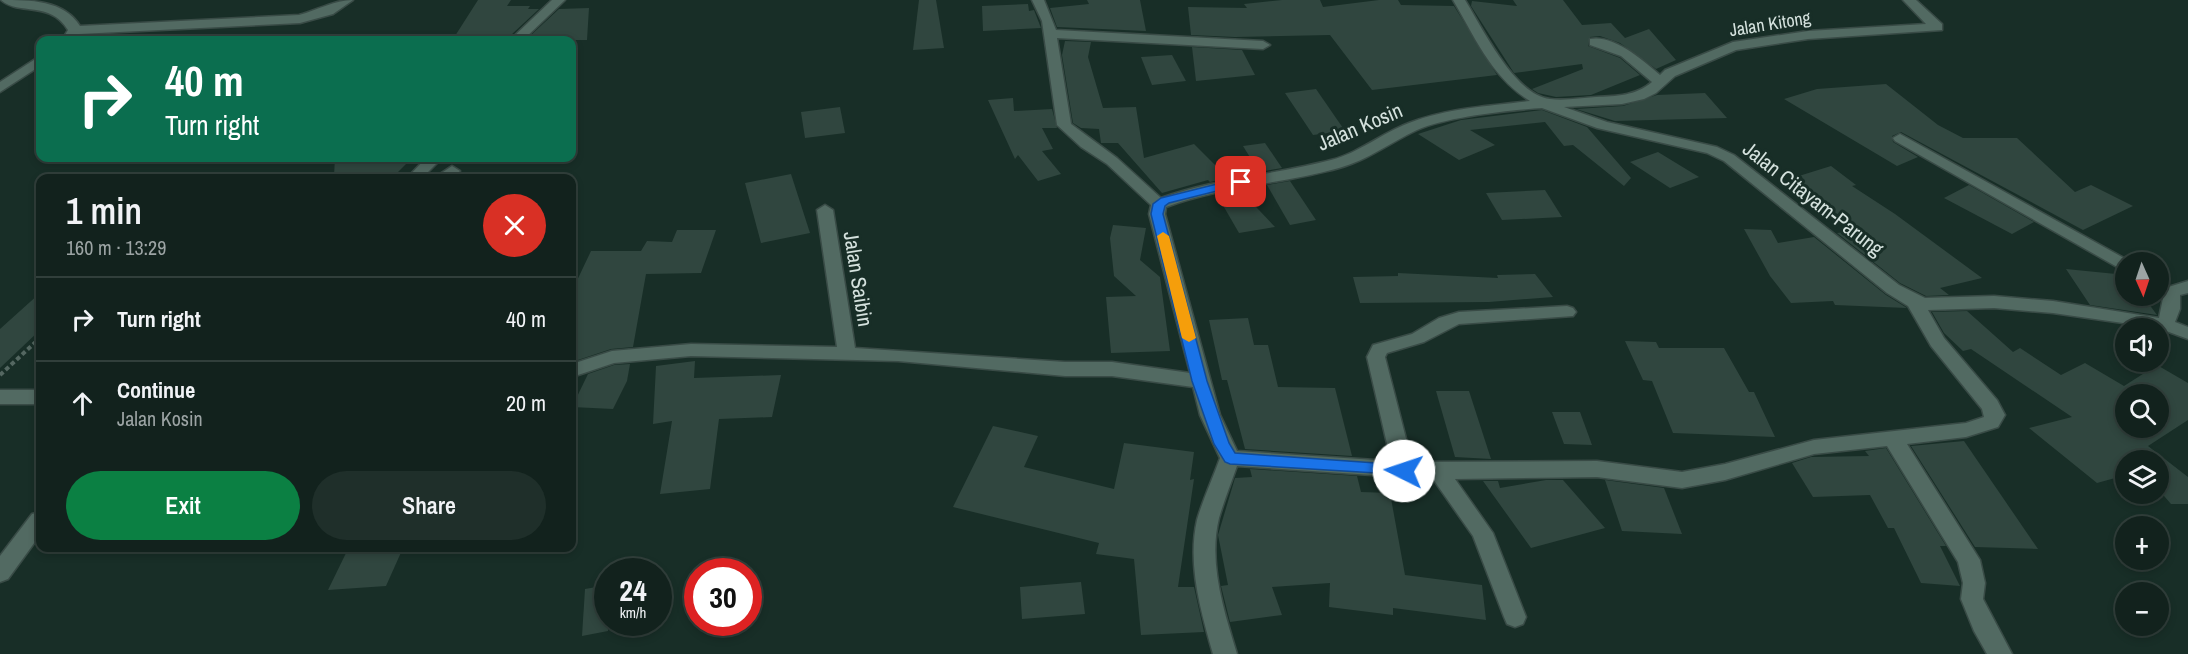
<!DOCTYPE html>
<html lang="en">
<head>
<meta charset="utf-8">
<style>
  :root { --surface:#12221d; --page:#1f2f2a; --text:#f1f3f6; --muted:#9ca4a4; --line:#313f3b; --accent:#0b8043 }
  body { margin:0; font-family:"Archivo Narrow",sans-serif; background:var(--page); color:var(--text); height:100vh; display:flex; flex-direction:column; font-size:22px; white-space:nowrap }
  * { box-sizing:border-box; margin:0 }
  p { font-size:20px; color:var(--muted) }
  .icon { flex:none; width:33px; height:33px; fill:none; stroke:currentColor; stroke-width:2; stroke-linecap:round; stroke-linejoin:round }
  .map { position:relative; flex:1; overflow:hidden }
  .panel { position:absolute; left:36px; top:174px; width:540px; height:378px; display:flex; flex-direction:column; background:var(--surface); border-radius:12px; box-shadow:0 3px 9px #0003,0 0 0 2px var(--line) }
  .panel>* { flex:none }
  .top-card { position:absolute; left:36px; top:36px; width:540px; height:126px; border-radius:12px; box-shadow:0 3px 9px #0003,0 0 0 2px var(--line); background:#0b6e4f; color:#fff; overflow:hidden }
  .needle { width:39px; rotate:177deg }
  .fabs { position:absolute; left:2115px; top:252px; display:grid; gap:12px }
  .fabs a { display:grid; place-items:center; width:54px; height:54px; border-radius:50%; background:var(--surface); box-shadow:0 3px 9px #0003,0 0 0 2px var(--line); font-size:30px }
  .speed { position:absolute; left:594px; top:558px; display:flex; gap:12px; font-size:30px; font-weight:700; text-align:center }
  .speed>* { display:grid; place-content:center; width:78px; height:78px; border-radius:50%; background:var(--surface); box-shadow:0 3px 9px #0003,0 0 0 2px var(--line); line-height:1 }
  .speed small { font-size:15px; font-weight:400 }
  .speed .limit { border:9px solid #d22; background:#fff; color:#111 }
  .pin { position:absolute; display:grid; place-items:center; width:51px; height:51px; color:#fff; margin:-26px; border-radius:12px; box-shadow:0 3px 9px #0006 }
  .me { position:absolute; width:66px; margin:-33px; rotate:274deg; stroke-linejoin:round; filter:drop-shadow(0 0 4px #0008) }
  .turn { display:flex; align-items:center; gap:21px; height:126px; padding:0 30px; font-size:27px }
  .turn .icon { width:78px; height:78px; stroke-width:2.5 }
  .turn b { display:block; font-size:42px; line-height:51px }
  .round { display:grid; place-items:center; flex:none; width:63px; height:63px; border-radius:32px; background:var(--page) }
  .headline { display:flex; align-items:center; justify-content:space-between; height:102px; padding:0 30px }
  h1 { font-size:36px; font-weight:600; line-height:45px }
  .action { display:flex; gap:12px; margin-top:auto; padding:12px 30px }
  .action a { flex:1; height:69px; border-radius:36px; background:var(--accent); color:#fff; font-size:24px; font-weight:600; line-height:69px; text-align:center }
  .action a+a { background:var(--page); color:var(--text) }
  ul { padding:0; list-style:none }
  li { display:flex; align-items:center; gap:18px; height:84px; padding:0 30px; border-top:2px solid var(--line) }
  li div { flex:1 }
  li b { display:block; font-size:22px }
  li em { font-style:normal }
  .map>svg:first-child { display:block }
  .building { fill:#30463f; fill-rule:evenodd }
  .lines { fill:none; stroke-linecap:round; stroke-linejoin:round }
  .street-casing { stroke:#394b46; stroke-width:3 }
  .path { stroke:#546761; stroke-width:4; stroke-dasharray:4.5 3; stroke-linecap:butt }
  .street { fill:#526a62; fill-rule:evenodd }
  .route { fill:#1a73e8; stroke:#114b97; stroke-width:1.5 }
  .slow { fill:#f59e0b }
  .labels { text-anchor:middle; stroke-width:6; stroke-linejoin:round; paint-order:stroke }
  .far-street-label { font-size:18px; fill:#d5e2de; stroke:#182e27 }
  .street-label { font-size:21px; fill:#d5e2de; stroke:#182e27 }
</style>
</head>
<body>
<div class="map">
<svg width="2188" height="654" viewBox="0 0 2188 654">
  <rect width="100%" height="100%" fill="#182e27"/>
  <!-- building -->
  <g class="building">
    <path d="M478,0H511L507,6H530L528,9H539L511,35L455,36Z"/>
    <path d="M919,0H936L944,48L913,50Z"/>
    <path d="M1087,0H1140L1146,31L1057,27L1050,8L1089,4Z"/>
    <path d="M1282,0H1320L1323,7L1379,0H1398L1401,5L1454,6L1497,75L1372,90L1330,35L1235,37L1191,35L1188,7L1247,8L1244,4Z"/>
    <path d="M1513,0H1563L1582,25L1611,23L1625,38L1649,29L1676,60L1656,69L1620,43L1600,36L1590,37L1588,46L1620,58L1640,75L1591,95L1556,97L1538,93L1532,89L1583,69L1582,64L1514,73L1471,6L1472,1L1517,6Z"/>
    <path d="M1028,4L1029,11L1034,10L1041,28L983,31L982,6Z"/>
    <path d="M589,8L587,40H534L535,35H531L559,9Z"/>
    <path d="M1065,41L1091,42L1088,57L1103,108L1136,107L1144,158L1194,144L1228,178L1210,182L1208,180L1162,193L1118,143H1101L1099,129L1081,128L1073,123L1062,55Z"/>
    <path d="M1192,47L1242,50L1255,75L1196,81Z"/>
    <path d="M1172,55L1186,81L1152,85L1141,57Z"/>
    <path d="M1886,84L1938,125L1963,138H2017L2075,192L2091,185L2133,206L2083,230L1901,132L1892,136L1893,142L1918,157L1897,166L1784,99L1817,89Z"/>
    <path d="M1316,89L1345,131L1313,135L1285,93Z"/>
    <path d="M1705,93L1727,118L1615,121L1576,109L1623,106L1657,95Z"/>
    <path d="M1013,98L1014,111L1052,109L1057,128H1042L1053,149L1042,151L1061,174L1038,181L1018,155L1015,159L988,100Z"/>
    <path d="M840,107L845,133L805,138L801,112Z"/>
    <path d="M1542,110L1587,127L1631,178L1624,186L1573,145L1564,146L1545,122L1470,130L1495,145L1459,160L1418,134L1461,120Z"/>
    <path d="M1265,143L1282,168L1259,172L1243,146Z"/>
    <path d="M1658,152L1699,177L1670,188L1630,162Z"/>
    <path d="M335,158H412L392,178L334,175Z"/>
    <path d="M1831,166L1856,185L1852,186L1895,214L1982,278L1940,288L1949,295L1926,296L1900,283L1837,233L1845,232L1840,228L1854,225L1786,180Z"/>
    <path d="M791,174L810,233L761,243L745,183Z"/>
    <path d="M1290,181L1316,220L1290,225L1267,185Z"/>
    <path d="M1969,185L2034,222L2012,234L1944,198Z"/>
    <path d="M1240,190L1275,227L1239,233L1217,195Z"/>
    <path d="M1545,190L1562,217L1502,220L1486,193Z"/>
    <path d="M1113,225L1146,228L1140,260L1160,277L1170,351L1111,353L1106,297L1136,296L1114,276L1110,238Z"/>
    <path d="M1744,229L1771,230L1778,243L1814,237L1886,295L1907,308L1835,305L1833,301L1791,303L1770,276Z"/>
    <path d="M677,230H716L701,273L646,274L633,347L611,349L572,362V291L591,251H641L647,241L672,242Z"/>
    <path d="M2066,269L2126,275V296H2143L2157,315L2090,305Z"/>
    <path d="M1398,273L1498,278L1497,275L1535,274L1553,297L1489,302L1360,303L1353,277L1398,276Z"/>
    <path d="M40,293V330L0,368V329Z"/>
    <path d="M1967,311L2013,352L2020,348L2061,375L2085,363L2124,386L2157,365L2188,383V420L2148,446L2188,477V504H2171L2158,489V460H2126V475L2097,483L2029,428L2072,417L1971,349L1963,351L1944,333L1932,312ZM2126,394H2158V428H2126Z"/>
    <path d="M1248,318L1254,345H1268L1278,387L1335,388L1352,456L1245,449L1227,380H1222L1209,320Z"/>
    <path d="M1625,341L1656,342L1659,348H1724L1749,392H1754L1775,437L1673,433L1652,381L1643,380Z"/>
    <path d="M695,361L694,378L781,375L772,417L719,419L710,489L660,494L672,421L653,424L656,366Z"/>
    <path d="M630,364L627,381L613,409L572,407L588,374L614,365Z"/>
    <path d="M1436,391H1469L1491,459L1455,457Z"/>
    <path d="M1552,412H1580L1592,445L1564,444Z"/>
    <path d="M993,426L1038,436L1024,467L1114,489L1124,443L1194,452L1190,480L1194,479L1178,587H1194L1204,632L1141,635L1134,559L1096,554L1099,543L953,507Z"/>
    <path d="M1964,441L2038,549L1975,547L1911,446Z"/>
    <path d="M1886,448L1946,546H1940L1960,586L1921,583L1894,528H1888L1870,495L1813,497L1792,463L1811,457L1869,456L1865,451Z"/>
    <path d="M1250,469L1357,476L1361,492L1390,493L1405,575L1482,585L1486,620L1393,608V615L1329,607L1330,583L1272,587L1282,615L1230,622L1221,586L1228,585L1218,535L1235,478L1252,477Z"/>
    <path d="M1546,480H1563L1605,528L1531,548L1483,481H1498L1500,488Z"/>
    <path d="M1605,480L1664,488L1682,534L1622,531Z"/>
    <path d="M403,548L386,586L328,590L348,549Z"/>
    <path d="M1081,582L1085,614L1022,619L1020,587Z"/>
    <path d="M608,585V631L582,636L585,589Z"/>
  </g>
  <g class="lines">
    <defs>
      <g id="street">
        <path d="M1,0C30,0 64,0 80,26L299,15C318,10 334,0 353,0L333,14L300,23L79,34L74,40H62L68,30C50,0 19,16 1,0Z"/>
        <path d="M552,0H565L523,40H510Z"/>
        <path d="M1032,0H1044L1056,30L1263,41L1270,45L1263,49L1057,38L1071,124L1117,158L1161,198C1217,178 1274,175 1331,160C1359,153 1382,133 1409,123C1447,108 1490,106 1530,101C1491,77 1475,37 1453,0H1465C1482,27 1514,95 1550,99C1564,101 1581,98 1596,97C1616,96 1636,96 1652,82L1621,56L1590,45V39C1614,34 1644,61 1660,75L1665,70L1733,42L1808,31L1926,24L1903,0H1916L1942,24V30L1808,39L1736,50L1675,76L1656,93L1644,99L1622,104L1564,107L1607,122L1717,147L1734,155L1899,285L1925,298L1994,296L2053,301L2159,318L2165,288L2188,281V293L2180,295V309L2175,322L2188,327V339L2158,328L2053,313L1994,308L1928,310L1944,338L1997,400L2005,415L1998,427L1966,437L1907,444L1980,560L1985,583L1983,599L2012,654H1987L1974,631L1961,599L1963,583L1958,562L1887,446L1814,454L1725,480L1682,488L1597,477L1455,479L1493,533L1526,617L1523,624L1515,627L1507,624L1504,617L1473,536L1433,479L1237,466C1231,483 1224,501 1219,518C1208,563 1224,611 1237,654H1213C1201,612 1187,564 1197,520C1203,499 1213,478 1220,458L1200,415L1193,387L1112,376H1065L898,361L691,356L614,363L572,377V364L612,351L691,344L837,347L817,210L825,205L833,210L855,348L1065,362H1112L1190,373L1149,214L1151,205L1107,164L1081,147L1057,125L1042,21ZM1542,108L1597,128L1707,153L1724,161L1887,293L1908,306L1931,346L1982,409L1984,417L1966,423L1814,440L1725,464L1682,472L1597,461L1412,462L1385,357L1387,353L1424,342L1459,324L1573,316L1576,312L1573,308L1567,306L1459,312L1439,318L1412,334L1373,345L1367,357L1391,461L1237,451L1220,415L1165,214L1166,207C1223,186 1282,184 1339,168C1368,160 1391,142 1417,130C1446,117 1510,110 1542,108Z"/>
        <path d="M40,56V66L0,92V82Z"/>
        <path d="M1900,134L2131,262H2126V272L1895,141L1893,138Z"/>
        <path d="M426,158H442L422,178H407Z"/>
        <path d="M452,166L460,171L451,178H434Z"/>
        <rect x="0" y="390" width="40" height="14"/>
        <path d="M40,512V535L8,579L0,582V556L32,514Z"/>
      </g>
    </defs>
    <!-- street casing -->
    <use href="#street" class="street-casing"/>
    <!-- path -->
    <path class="path" d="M0,375L40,338"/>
    <!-- street -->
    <use href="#street" class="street"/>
  </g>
  <!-- route -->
  <path class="route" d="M1241,178L1245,179V184L1169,203L1165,206L1163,214L1207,381L1229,443L1235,453L1404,465L1409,466L1411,471L1409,475L1230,464L1225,462L1214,444L1192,381L1151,214L1153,204L1161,198Z"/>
  <!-- slow -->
  <path class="slow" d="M1163,232L1169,236L1196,338L1189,342L1182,338L1157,236Z"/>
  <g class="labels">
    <!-- far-street labels -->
    <g class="far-street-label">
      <text transform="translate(1770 24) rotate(-9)" y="6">Jalan Kitong</text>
    </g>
    <!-- street labels -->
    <g class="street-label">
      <text transform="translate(1360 127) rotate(-23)" y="7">Jalan Kosin</text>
      <text transform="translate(1813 199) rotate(38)" y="7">Jalan Citayam-Parung</text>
      <text transform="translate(858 279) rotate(81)" y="7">Jalan Saibin</text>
    </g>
  </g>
</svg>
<div class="fabs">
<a><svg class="needle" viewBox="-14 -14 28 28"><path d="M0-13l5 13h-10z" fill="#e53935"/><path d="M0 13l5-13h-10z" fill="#9ca4a4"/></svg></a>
<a><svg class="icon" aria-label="sound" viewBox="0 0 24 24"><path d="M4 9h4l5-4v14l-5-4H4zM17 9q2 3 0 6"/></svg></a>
<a><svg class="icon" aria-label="search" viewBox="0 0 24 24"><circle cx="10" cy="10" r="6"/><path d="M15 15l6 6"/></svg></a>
<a><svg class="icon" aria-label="layers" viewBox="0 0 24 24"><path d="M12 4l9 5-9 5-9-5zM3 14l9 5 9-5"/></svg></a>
<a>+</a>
<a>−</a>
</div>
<div class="speed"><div>24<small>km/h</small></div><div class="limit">30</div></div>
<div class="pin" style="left:1241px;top:182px;background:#d93025"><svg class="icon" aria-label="arrive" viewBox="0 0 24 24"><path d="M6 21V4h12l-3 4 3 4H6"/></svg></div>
<svg class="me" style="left:1404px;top:471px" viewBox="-20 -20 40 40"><circle r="19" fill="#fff"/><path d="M0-13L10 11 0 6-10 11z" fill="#1a73e8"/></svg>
<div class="top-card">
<div class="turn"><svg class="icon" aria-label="right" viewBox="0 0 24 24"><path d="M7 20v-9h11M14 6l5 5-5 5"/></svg><div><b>40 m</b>Turn right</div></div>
</div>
<section class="panel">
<div class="headline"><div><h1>1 min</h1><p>160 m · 13:29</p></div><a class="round" style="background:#d93025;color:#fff"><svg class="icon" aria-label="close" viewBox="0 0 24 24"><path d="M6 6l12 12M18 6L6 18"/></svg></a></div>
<ul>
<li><svg class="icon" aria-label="right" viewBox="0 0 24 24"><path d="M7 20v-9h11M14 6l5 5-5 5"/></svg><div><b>Turn right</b></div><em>40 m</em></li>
<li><svg class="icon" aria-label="ahead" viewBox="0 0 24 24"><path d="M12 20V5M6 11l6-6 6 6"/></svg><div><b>Continue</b><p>Jalan Kosin</p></div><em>20 m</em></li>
</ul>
<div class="action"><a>Exit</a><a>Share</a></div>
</section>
</div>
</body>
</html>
